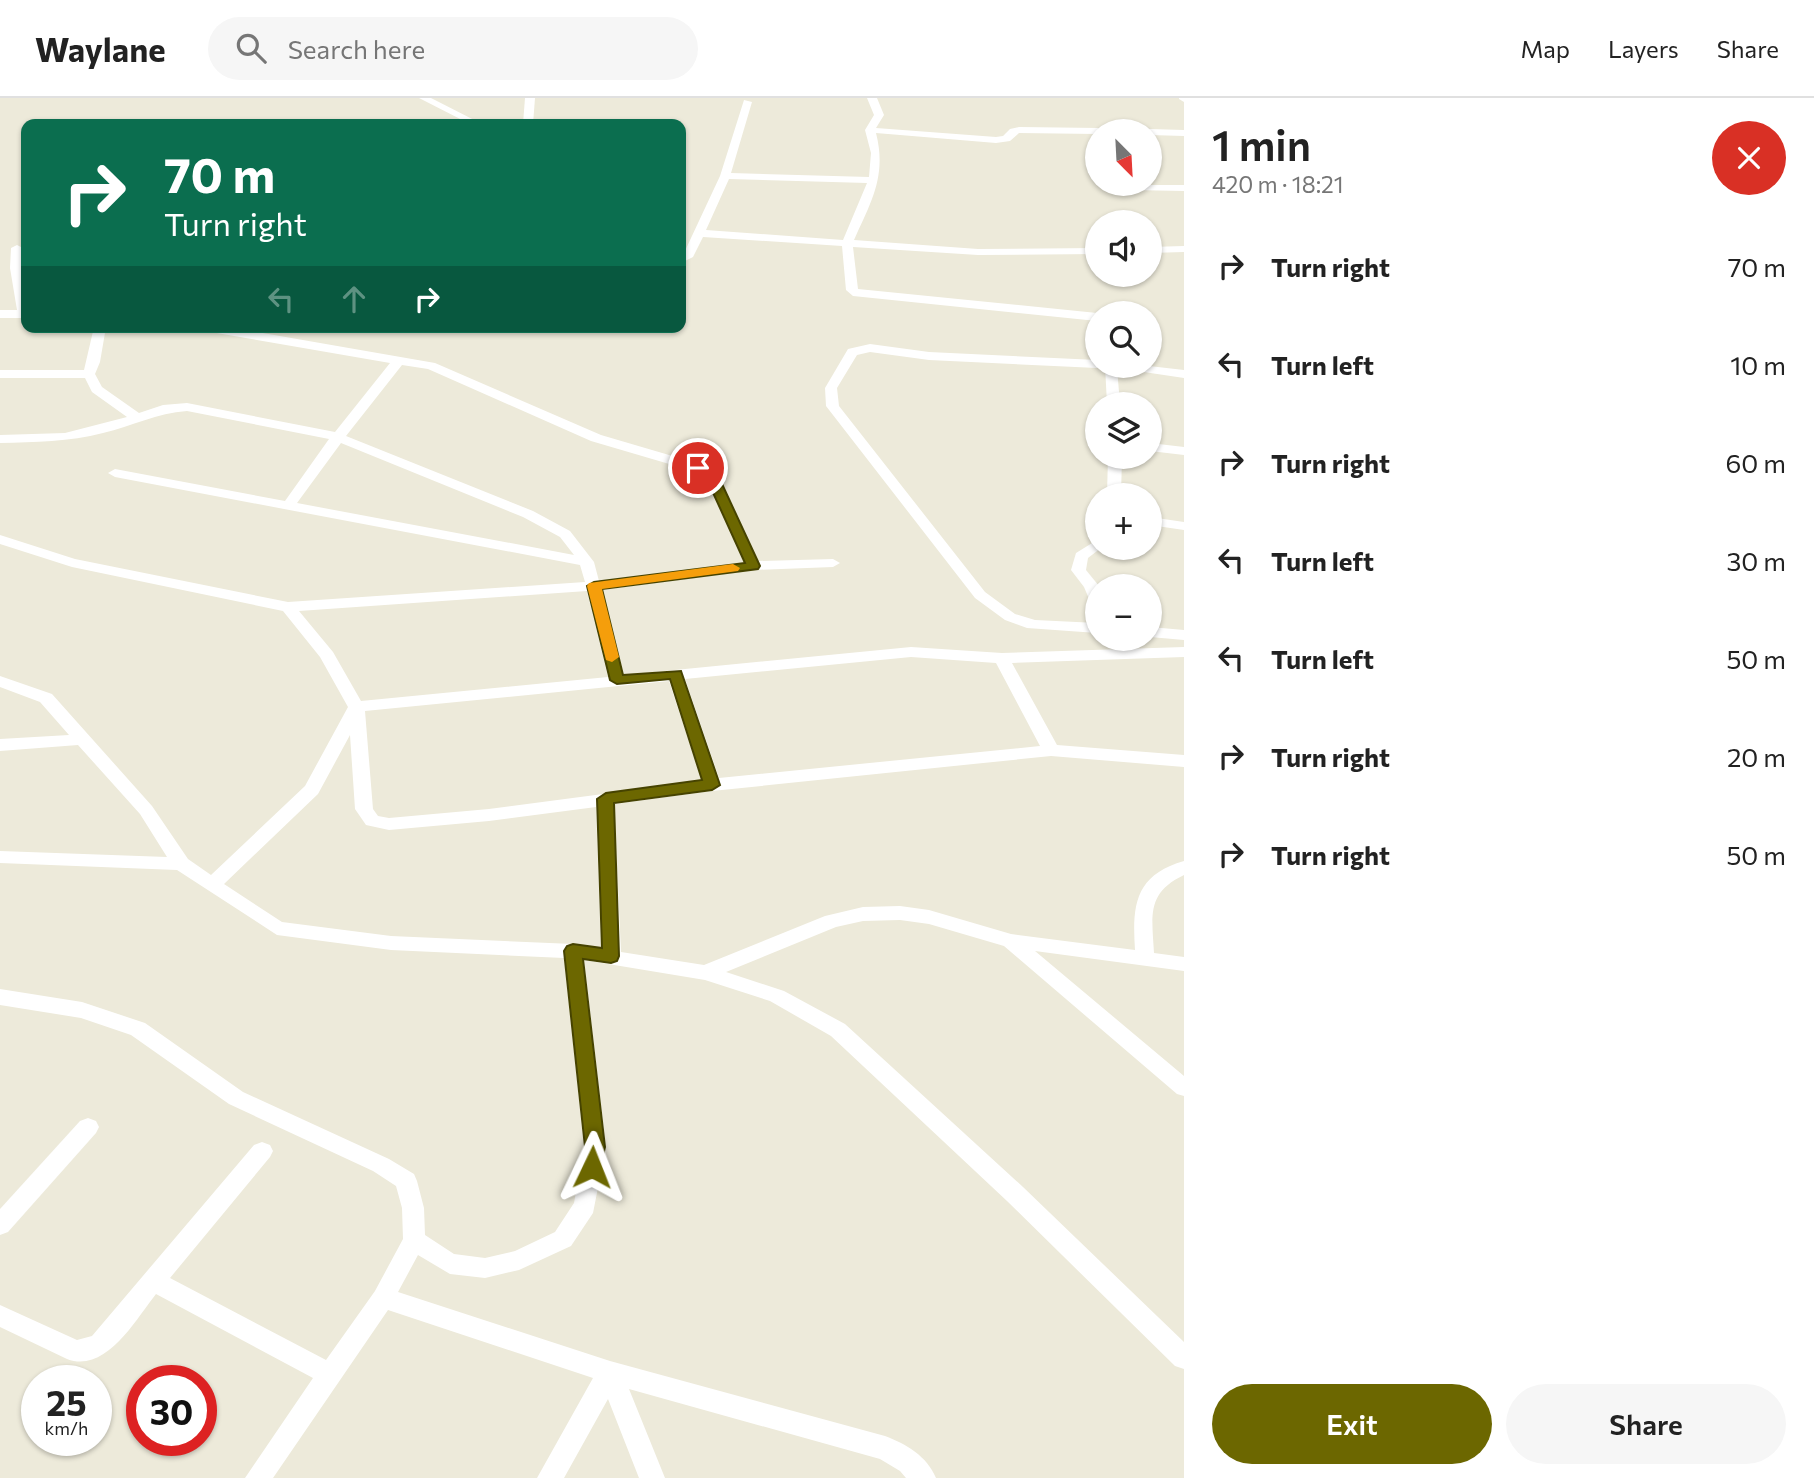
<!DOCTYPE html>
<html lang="en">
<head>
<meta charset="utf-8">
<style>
  :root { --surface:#fff; --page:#f6f6f6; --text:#222; --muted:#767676; --line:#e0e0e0; --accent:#6c6700 }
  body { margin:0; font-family:Commissioner,sans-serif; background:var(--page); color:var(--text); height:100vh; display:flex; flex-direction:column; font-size:26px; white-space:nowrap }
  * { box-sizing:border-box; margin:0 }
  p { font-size:23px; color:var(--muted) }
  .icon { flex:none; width:38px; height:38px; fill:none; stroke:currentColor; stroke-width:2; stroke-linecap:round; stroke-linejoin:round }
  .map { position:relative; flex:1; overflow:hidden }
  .details { display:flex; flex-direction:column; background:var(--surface); width:630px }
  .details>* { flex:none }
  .guide { position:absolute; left:21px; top:21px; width:665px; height:214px; border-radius:14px; box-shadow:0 2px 5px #0004; background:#0b6e4f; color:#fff; overflow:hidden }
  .needle { width:46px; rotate:156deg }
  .tools { position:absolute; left:1085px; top:21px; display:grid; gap:14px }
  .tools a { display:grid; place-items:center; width:77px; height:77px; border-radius:50%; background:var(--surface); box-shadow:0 2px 5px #0004; font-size:35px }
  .speed { position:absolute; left:21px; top:1267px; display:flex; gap:14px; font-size:35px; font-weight:700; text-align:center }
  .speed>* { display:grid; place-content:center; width:91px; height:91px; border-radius:50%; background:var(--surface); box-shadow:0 2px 5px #0004; line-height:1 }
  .speed small { font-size:18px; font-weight:400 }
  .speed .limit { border:10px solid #d22; background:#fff; color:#111 }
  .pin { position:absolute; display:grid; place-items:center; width:60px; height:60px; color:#fff; margin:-30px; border:4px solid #fff; border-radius:50%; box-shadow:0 2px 7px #0007 }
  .me { position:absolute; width:77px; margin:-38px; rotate:2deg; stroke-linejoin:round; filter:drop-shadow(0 0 5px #0008) }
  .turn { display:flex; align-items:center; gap:24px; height:147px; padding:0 28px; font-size:32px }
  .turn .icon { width:91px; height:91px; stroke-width:2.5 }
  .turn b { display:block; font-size:49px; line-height:60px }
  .lanes { display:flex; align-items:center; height:66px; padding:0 28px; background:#0003; justify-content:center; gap:35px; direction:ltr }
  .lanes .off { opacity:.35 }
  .round { display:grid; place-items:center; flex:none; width:74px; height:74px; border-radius:37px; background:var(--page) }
  .head { display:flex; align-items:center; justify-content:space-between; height:119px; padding:0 28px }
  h1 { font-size:42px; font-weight:600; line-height:52px }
  .action { display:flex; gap:14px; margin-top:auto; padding:14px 28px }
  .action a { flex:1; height:80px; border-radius:42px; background:var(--accent); color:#fff; font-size:28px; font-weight:600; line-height:80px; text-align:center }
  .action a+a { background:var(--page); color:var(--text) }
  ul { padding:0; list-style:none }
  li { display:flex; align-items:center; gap:21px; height:98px; padding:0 28px }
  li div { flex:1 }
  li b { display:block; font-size:26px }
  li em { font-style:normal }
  header { display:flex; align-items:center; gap:42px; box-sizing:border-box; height:98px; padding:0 35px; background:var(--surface); border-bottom:2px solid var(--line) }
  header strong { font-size:33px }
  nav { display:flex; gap:38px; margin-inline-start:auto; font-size:24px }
  .search { width:490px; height:63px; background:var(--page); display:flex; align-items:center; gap:18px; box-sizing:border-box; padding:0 24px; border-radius:38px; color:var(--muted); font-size:26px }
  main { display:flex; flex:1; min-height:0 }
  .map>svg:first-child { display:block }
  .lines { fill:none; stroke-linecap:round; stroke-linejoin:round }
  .street { fill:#fff; fill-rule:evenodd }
  .route { fill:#6c6700; stroke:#464300; stroke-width:2 }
  .slow { fill:#f59e0b }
</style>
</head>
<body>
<header>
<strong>Waylane</strong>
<div class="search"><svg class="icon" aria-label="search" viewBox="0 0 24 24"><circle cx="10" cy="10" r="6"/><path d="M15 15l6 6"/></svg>Search here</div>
<nav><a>Map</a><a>Layers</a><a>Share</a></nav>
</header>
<main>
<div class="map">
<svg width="1184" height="1380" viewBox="0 0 1184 1380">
  <rect width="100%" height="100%" fill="#edeada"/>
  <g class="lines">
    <!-- street -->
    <g class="street">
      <path d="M419,0H431L482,26H470Z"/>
      <path d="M525,0H535L533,26H523Z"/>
      <path d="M867,0H877L884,17L876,30L996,39L1003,38L1010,31L1019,29L1098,30L1103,33H1097V36L1019,35L1010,43L996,45L876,35C887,78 871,104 854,142L978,151L1097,150V156L978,157L853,149L858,191L1097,215V223L853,198L846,192L842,148L703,139L693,159L681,165V157L684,155L720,78L744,2L752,4L731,75L869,79L871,55L865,32L874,17ZM729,81L867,85L843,142L706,132Z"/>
      <path d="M1184,0V4L1179,1V0Z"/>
      <path d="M1150,31L1184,32V38L1150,37V33H1146Z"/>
      <path d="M1133,87H1184V93L1129,92V88Z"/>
      <path d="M17,147L23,150L26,220H0V212H17L10,170L11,150Z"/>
      <path d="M1184,148V154L1150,155V149Z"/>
      <path d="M94,229H106L100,264L95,276L102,289L139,315L163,307L187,305L335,334L390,265L205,233L199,229H228L435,265L601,337L703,367L723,386L758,463L833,461L840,465L833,469L753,472L602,492L624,577L911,549L1002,555L1184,549V559L1012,565L1057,647L1184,657V669L1051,658L712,693L614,706L621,854L704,867L825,818L863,809L900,808L929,812L1011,836L1135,852C1132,807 1135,777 1184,763V777C1146,795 1152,818 1154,855L1184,859V873L1035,853L1184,978V998L1177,996L1004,848L929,826L900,822L863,823L836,829L726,874L784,893L845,926L1023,1089L1184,1244V1271L1175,1268L1007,1103L831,938L770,903L705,882L584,862L606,1049L593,1115L571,1148L519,1172L485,1180L450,1176L418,1157L398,1194L610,1263L885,1338C906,1346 927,1358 936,1380H906L900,1373L880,1361L629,1291L665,1380H639L608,1301L564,1380H537L593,1280L388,1212L273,1380H245L313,1280L156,1196C136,1221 106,1276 67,1261L0,1229V1207L77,1242L92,1238L254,1047L262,1044L270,1047L273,1053L270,1059L170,1180L326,1262L375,1193L403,1141L402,1110L396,1088L373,1073L229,1006L131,937L81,920L0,907V891L82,904L145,925L243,994L389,1061L414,1076L417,1083L424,1110L425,1137L454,1156L485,1160L515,1153L555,1134L574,1105L584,1049L564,860L391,852L277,837L177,772L0,765V753L167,759L140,716L78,647L0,653V641L69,637L40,604L0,589V578L52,596L152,708L188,761L211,777L305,688L348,609L320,559L283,513L72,469L0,446V437L75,461L288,504L585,484L580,467L115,379L108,375L115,371L285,403L329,341L187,313C157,315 132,328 103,335C69,344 35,344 0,345V337L65,335L127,319L92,294L85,280H0V272H84ZM402,267L428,271L591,343L693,373L710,388L744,465L599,483L594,464L570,433L533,413L346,338ZM341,345L523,419L560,439L574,457L297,405ZM587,493L608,579L361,603L333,554L299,513ZM911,559L996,565L1040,648L719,680L685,581ZM669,583L702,683L489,711L389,720L378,718L373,711L365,613ZM350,637L355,711L366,727L389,732L489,723L596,709L601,850L573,846L391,838L282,824L224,786L318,696Z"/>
      <path d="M870,246L929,254L1097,262V268H1102L1097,270L929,262L870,254L857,257L837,290L839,308L985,494L1015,516L1035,522L1097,525V535L1027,530L1005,522L975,500L826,308L825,290L848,251Z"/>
      <path d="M1105,268H1149L1184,272V280L1117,270L1120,306H1107Z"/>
      <path d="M1150,345L1184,349V357L1150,353Z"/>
      <path d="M1108,359H1122L1121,397H1107Z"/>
      <path d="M1150,419L1184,424V432L1150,427Z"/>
      <path d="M1097,442V450H1101L1088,460L1086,472L1099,488L1097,510L1092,508L1084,489L1071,472L1076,455Z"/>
      <path d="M1150,529L1184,532V542L1150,539Z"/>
      <path d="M88,1020L96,1023L99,1029L96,1035L8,1134L0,1137V1111L80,1023Z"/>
    </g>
  </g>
  <!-- route -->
  <path class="route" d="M698,367L722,386L760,468L758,471L602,491L623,577L681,573L720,687L712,692L614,705L619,858L617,863L611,865L583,861L605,1049L599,1075L592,1077L585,1075L582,1069L585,1049L564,853L567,848L573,846L602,850L597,701L606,695L702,682L670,581L617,586L610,582L587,488L594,484L745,465L710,388L691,370Z"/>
  <!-- slow -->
  <path class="slow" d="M733,466L740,470L738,473L602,491L619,559L612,564L606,562L587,488L589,485Z"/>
</svg>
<div class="tools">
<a><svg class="needle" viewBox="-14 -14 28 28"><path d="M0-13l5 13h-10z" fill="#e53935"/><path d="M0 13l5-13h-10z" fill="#767676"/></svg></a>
<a><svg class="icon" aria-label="sound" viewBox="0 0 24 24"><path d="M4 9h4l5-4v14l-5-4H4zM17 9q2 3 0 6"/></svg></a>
<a><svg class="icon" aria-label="search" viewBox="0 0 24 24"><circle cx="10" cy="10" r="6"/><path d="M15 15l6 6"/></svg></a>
<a><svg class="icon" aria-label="layers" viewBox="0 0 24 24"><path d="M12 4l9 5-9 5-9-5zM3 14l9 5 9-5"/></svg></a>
<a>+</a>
<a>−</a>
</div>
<div class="speed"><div>25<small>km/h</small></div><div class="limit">30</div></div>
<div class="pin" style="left:698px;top:370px;background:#d93025"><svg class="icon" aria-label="arrive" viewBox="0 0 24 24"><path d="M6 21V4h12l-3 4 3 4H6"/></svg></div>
<svg class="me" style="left:592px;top:1069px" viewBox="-20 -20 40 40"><path d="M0-17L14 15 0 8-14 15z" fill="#6c6700" stroke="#fff" stroke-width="4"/></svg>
<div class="guide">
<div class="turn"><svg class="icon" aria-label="right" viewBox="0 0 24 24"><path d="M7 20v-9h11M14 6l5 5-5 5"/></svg><div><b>70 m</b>Turn right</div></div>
<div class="lanes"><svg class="icon off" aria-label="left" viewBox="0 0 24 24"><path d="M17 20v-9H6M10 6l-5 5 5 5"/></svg><svg class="icon off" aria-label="ahead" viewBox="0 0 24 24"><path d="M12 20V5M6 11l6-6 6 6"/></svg><svg class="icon" aria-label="right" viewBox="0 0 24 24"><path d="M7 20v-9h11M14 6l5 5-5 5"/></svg></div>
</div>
</div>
<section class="details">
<div class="head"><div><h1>1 min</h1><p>420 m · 18:21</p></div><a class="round" style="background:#d93025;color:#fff"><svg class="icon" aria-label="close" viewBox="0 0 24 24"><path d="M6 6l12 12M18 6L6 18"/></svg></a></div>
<ul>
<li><svg class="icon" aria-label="right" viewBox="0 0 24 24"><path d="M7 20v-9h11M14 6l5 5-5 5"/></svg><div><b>Turn right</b></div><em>70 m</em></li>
<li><svg class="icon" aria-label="left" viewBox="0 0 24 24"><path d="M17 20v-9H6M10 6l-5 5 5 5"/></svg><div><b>Turn left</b></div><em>10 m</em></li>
<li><svg class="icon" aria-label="right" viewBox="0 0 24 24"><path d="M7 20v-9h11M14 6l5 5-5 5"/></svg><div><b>Turn right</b></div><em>60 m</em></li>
<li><svg class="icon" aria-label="left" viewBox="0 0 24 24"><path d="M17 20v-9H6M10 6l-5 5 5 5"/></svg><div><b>Turn left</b></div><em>30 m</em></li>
<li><svg class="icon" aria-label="left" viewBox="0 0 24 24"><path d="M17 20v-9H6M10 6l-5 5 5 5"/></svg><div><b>Turn left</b></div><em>50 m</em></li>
<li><svg class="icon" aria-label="right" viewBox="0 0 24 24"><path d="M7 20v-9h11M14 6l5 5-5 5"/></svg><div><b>Turn right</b></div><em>20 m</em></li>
<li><svg class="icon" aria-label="right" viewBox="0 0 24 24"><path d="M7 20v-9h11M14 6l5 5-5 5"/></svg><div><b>Turn right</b></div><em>50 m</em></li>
</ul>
<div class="action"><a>Exit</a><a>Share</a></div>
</section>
</main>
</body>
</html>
